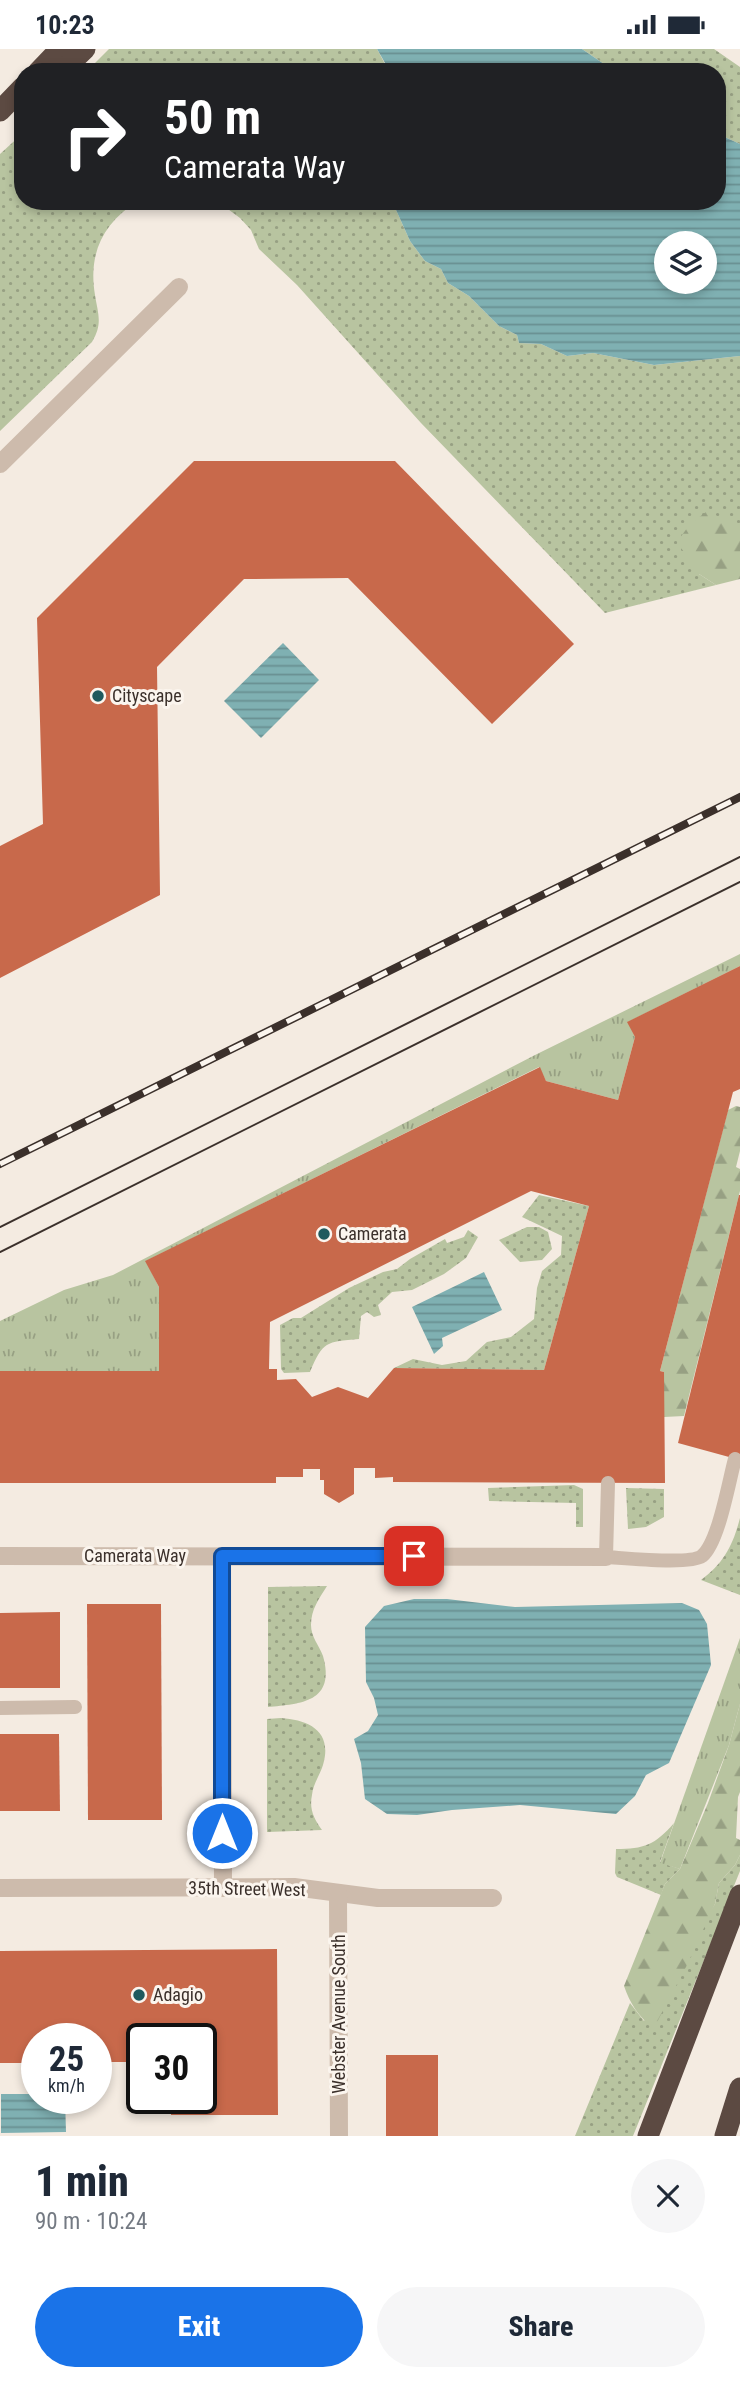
<!DOCTYPE html>
<html lang="en">
<head>
<meta charset="utf-8">
<style>
  :root { --surface:#fff; --page:#f6f6f7; --text:#1f2937; --muted:#747a83; --accent:#1a73e8 }
  body { margin:0; font-family:"Roboto Condensed",sans-serif; background:var(--page); color:var(--text); height:100vh; display:flex; flex-direction:column; font-size:26px; white-space:nowrap }
  * { box-sizing:border-box; margin:0 }
  p { font-size:23px; color:var(--muted) }
  .icon { flex:none; width:38px; height:38px; fill:none; stroke:currentColor; stroke-width:2; stroke-linecap:round; stroke-linejoin:round }
  .map { position:relative; height:2087px; overflow:hidden }
  .sheet { display:flex; flex-direction:column; background:var(--surface); flex:1 }
  .sheet>* { flex:none }
  .top-card { position:absolute; left:14px; top:14px; width:712px; height:147px; border-radius:28px; box-shadow:0 4px 10px #0003; background:#202124; color:#fff; overflow:hidden }
  .fabs { position:absolute; left:654px; top:182px; display:grid; gap:14px }
  .fabs a { display:grid; place-items:center; width:63px; height:63px; border-radius:50%; background:var(--surface); box-shadow:0 4px 10px #0003; font-size:35px }
  .speed { position:absolute; left:21px; top:1974px; display:flex; gap:14px; font-size:35px; font-weight:700; text-align:center }
  .speed>* { display:grid; place-content:center; width:91px; height:91px; border-radius:50%; background:var(--surface); box-shadow:0 4px 10px #0003; line-height:1 }
  .speed small { font-size:18px; font-weight:400 }
  .speed .limit { border:4px solid #111; border-radius:10px; background:#fff; color:#111 }
  .pin { position:absolute; display:grid; place-items:center; width:60px; height:60px; color:#fff; margin:-30px; border-radius:14px; box-shadow:0 4px 10px #0006 }
  .me { position:absolute; width:77px; margin:-38px; rotate:0deg; stroke-linejoin:round; filter:drop-shadow(0 0 5px #0008) }
  .turn { display:flex; align-items:center; gap:24px; height:147px; padding:0 35px; font-size:32px }
  .turn .icon { width:91px; height:91px; stroke-width:2.5 }
  .turn b { display:block; font-size:49px; line-height:60px }
  .round { display:grid; place-items:center; flex:none; width:74px; height:74px; border-radius:37px; background:var(--page) }
  .overview { display:flex; align-items:center; justify-content:space-between; height:119px; padding:0 35px }
  h1 { font-size:42px; font-weight:800; line-height:52px }
  .primary-button { display:flex; gap:14px; margin-top:auto; padding:14px 35px }
  .primary-button a { flex:1; height:80px; border-radius:42px; background:var(--accent); color:#fff; font-size:28px; font-weight:800; line-height:80px; text-align:center }
  .primary-button a+a { background:var(--page); color:var(--text) }
  .status { display:flex; justify-content:space-between; align-items:center; height:49px; padding:0 35px; background:var(--surface); direction:ltr }
  .status svg { height:19px; fill:currentColor }
  .map>svg:first-child { display:block }
  .grass { fill:url(#grass-dots) }
  .forest { fill:url(#forest-firs) }
  .park { fill:url(#park-tufts) }
  .water { fill:url(#water-rules); fill-rule:evenodd }
  .building { fill:#c8694b; fill-rule:evenodd }
  .lines { fill:none; stroke-linecap:round; stroke-linejoin:round }
  .service { stroke:#cdbbac; stroke-width:14 }
  .minor { stroke:#cdbbac; stroke-width:18 }
  .motorway { stroke:#5c4a42; stroke-width:21 }
  .tram { stroke:#3b302b; stroke-width:2 }
  .rail-casing { stroke:#3b302b; stroke-width:8 }
  .rail { stroke:#fbf5ee; stroke-width:5; stroke-dasharray:16; stroke-linecap:butt }
  .route-casing { stroke:#114b97; stroke-width:18 }
  .route { stroke:#1a73e8; stroke-width:12 }
  .poi-dot { fill:#1f5a5e; stroke:#fbf5ee; stroke-width:2.5 }
  .labels { text-anchor:middle; stroke-width:6; stroke-linejoin:round; paint-order:stroke }
  .poi-label { font-size:18px; fill:#3b302b; stroke:#fbf5ee; text-anchor:start }
  .street-label { font-size:18px; fill:#3b302b; stroke:#fbf5ee }
</style>
</head>
<body>
<div class="status"><b>10:23</b><svg viewBox="0 0 49 12"><path d="M0 12V9h3v3zM5 12V6h3v6zM10 12V3h3v9zM15 12V0h3v12zM26 1h20v11H26zM47 4h2v5h-2z"/></svg></div>
<div class="map">
<svg width="740" height="2087" viewBox="0 0 740 2087">
  <defs>
    <pattern id="grass-dots" width="8" height="8" patternUnits="userSpaceOnUse" patternTransform="scale(1.75)"><rect width="8" height="8" fill="#b8c4a0"/><path d="M2 2h.1M6 6h.1" fill="none" stroke="#97a083" stroke-width="1.8" stroke-linecap="round"/></pattern>
    <pattern id="forest-firs" width="22" height="20" patternUnits="userSpaceOnUse" patternTransform="scale(1.75)"><rect width="22" height="20" fill="#b8c4a0"/><path d="M5 1l3.5 6h-7zM16 11l3.5 6h-7z" fill="#97a083"/></pattern>
    <pattern id="park-tufts" width="24" height="20" patternUnits="userSpaceOnUse" patternTransform="scale(1.75)"><rect width="24" height="20" fill="#b8c4a0"/><path d="M3 7l-1-3M5 7V3M7 7l1-3M15 17l-1-3M17 17v-4M19 17l1-3" fill="none" stroke="#97a083"/></pattern>
    <pattern id="water-rules" width="6" height="5" patternUnits="userSpaceOnUse" patternTransform="scale(1.75)"><rect width="6" height="5" fill="#7fb0b2"/><path d="M0 2.5h6" fill="none" stroke="#699091"/></pattern>
  </defs>
  <rect width="100%" height="100%" fill="#f4ebe1"/>
  <!-- grass -->
  <g class="grass">
    <path d="M109,0H377L385,15L384,23H86Z"/>
    <path d="M582,0H714L740,18V95L718,85V23H623L604,15Z"/>
    <path d="M23,84V152H138C103,174 88,204 95,246C98,265 103,275 92,293L0,382V105Z"/>
    <path d="M217,152H392L410,192L425,212L441,220L448,234L469,247L499,277L517,286L519,294L541,295L567,307L593,304L654,316L740,307V475L699,525L716,536L605,564L421,374L297,236L259,200L251,181L240,169Z"/>
    <path d="M539,1146L589,1157L544,1321L394,1319L413,1310L442,1316L466,1312L487,1293L511,1288L534,1270L537,1239L542,1222L561,1206L562,1187L522,1168Z"/>
    <path d="M527,1178H539L548,1183L552,1200L542,1211L520,1213L499,1191Z"/>
    <path d="M468,1181L478,1188L466,1209L444,1225L412,1241L392,1243L378,1256L381,1266L374,1268L367,1263L361,1267L359,1290C326,1293 323,1292 310,1323L284,1324L281,1320L280,1276L293,1269H301L349,1239L383,1223L397,1220L410,1210L445,1190L447,1194L464,1188Z"/>
    <path d="M574,1436L583,1440V1478H576V1454L489,1452L488,1439Z"/>
    <path d="M626,1439L664,1440V1468L646,1478L628,1480Z"/>
    <path d="M740,1469V1546L701,1531C724,1514 733,1496 740,1469Z"/>
    <path d="M327,1537C319,1550 311,1560 311,1576C311,1588 319,1596 323,1607C336,1653 301,1655 268,1658V1538Z"/>
    <path d="M281,1669C309,1671 333,1682 323,1716C320,1726 313,1735 312,1746C309,1760 314,1770 322,1781L267,1783V1670Z"/>
    <path d="M674,1774L660,1813L680,1820L665,1835L661,1846L617,1828L615,1824L616,1800C644,1800 655,1796 674,1774Z"/>
    <path d="M740,1806V1822L633,2087H575L630,1954L644,1972L715,1855L719,1834L735,1816Z"/>
  </g>
  <!-- forest -->
  <g class="forest">
    <path d="M706,463L740,475V530L716,536L699,525L677,493L690,475Z"/>
    <path d="M736,1057L740,1058V1102L736,1118L740,1120V1142L684,1367L664,1368V1323L660,1322L728,1061Z"/>
    <path d="M740,1655V1743L738,1748L736,1789L740,1791V1806L735,1816L719,1834L715,1855L687,1916L654,1979C638,1968 630,1954 624,1937L665,1835L680,1820L708,1754L729,1696Z"/>
  </g>
  <!-- park -->
  <g class="park">
    <path d="M740,905V917L628,973L635,988L618,1051L546,1032L539,1018L146,1212L159,1238V1322H0V1272L64,1241L113,1226L535,1006Z"/>
    <path d="M740,1589V1655L729,1696L680,1820L660,1814Z"/>
  </g>
  <!-- water -->
  <g class="water">
    <path d="M377,0H582L604,15L623,23H384L385,14Z"/>
    <path d="M718,85L740,95V307L654,316L593,304L567,307L541,295L519,294L517,286L499,277L469,247L448,234L441,220L425,212L410,192L392,152H718ZM667,194H705V233H667Z"/>
    <path d="M283,594L319,631L261,689L224,652Z"/>
    <path d="M484,1223L502,1261L442,1289L443,1297L434,1305L412,1258Z"/>
    <path d="M414,1550H447L515,1558L682,1554L699,1561L707,1575L711,1616L669,1714L646,1726L635,1747L616,1765L520,1756L452,1761L417,1766L387,1765L365,1750L361,1714L354,1690L368,1682L378,1666L374,1649L366,1633L365,1578L384,1557Z"/>
    <path d="M1,2045H37V2049H65L66,2083L1,2084Z"/>
  </g>
  <!-- building -->
  <g class="building">
    <path d="M194,412H395L574,595L492,675L348,529L244,530L157,618L160,846L0,929V797L43,775L37,569Z"/>
    <path d="M740,917V1040L733,1043L660,1322L664,1323L665,1434L393,1433V1428L375,1429V1419H354V1445L339,1454L324,1445V1431H320V1420H303V1428H276V1434H0V1322H159V1238L145,1212L540,1018L546,1032L618,1051L635,988L627,973ZM531,1142L589,1157L544,1321L394,1319L368,1349L338,1338L312,1348L296,1330L277,1331V1320H269L270,1273Z"/>
    <path d="M739,1146H740V1411L678,1394Z"/>
    <path d="M87,1555H161L162,1771H88Z"/>
    <path d="M60,1563V1639H0V1564Z"/>
    <path d="M0,1685H59L60,1762H0Z"/>
    <path d="M277,1900L278,2066H171V2049H201V1990H142V2013H96V1990H37V2014H0V1902Z"/>
    <rect x="386" y="2006" width="52" height="81"/>
  </g>
  <g class="lines">
    <!-- service -->
    <g class="service">
      <path d="M608,1434L606,1508C624,1509 690,1516 702,1507C719,1493 729,1431 735,1410"/>
      <path d="M0,1659L75,1658"/>
    </g>
    <!-- minor -->
    <g class="minor">
      <path d="M0,415L179,238"/>
      <path d="M0,1507L606,1508"/>
      <path d="M222,1507L223,1839"/>
      <path d="M0,1839L294,1838L378,1849H493"/>
      <path d="M338,1844L339,2087"/>
    </g>
    <!-- motorway -->
    <g class="motorway">
      <path d="M38,23L60,0"/>
      <path d="M61,23L85,0"/>
      <path d="M0,62L23,38"/>
      <path d="M648,2087L740,1846"/>
      <path d="M725,2087L740,2039"/>
    </g>
    <!-- tram -->
    <g class="tram">
      <path d="M0,1178L740,808"/>
      <path d="M0,1203L740,833"/>
    </g>
    <defs>
      <path id="rail" d="M0,1115L740,748"/>
    </defs>
    <!-- rail casing -->
    <use href="#rail" class="rail-casing"/>
    <!-- rail -->
    <use href="#rail" class="rail"/>
  </g>
  <g class="lines">
    <defs>
      <path id="route" d="M222,1784V1507H414"/>
    </defs>
    <!-- route casing -->
    <use href="#route" class="route-casing"/>
    <!-- route -->
    <use href="#route" class="route"/>
  </g>
  <!-- markers -->
  <g class="poi-dot">
    <circle cx="98" cy="647" r="7"/>
    <circle cx="324" cy="1185" r="7"/>
    <circle cx="139" cy="1946" r="7"/>
  </g>
  <g class="labels">
    <!-- poi labels -->
    <g class="poi-label">
      <text x="112" y="653">Cityscape</text>
      <text x="338" y="1191">Camerata</text>
      <text x="153" y="1952">Adagio</text>
    </g>
    <!-- street labels -->
    <g class="street-label">
      <text x="135" y="1513">Camerata Way</text>
      <text transform="translate(247 1840) rotate(1)" y="6">35th Street West</text>
      <text transform="translate(339 1965) rotate(-90)" y="6">Webster Avenue South</text>
    </g>
  </g>
</svg>
<div class="fabs">
<a><svg class="icon" aria-label="layers" viewBox="0 0 24 24"><path d="M12 4l9 5-9 5-9-5zM3 14l9 5 9-5"/></svg></a>
</div>
<div class="speed"><div>25<small>km/h</small></div><div class="limit">30</div></div>
<div class="pin" style="left:414px;top:1507px;background:#d93025"><svg class="icon" aria-label="arrive" viewBox="0 0 24 24"><path d="M6 21V4h12l-3 4 3 4H6"/></svg></div>
<svg class="me" style="left:222px;top:1784px" viewBox="-20 -20 40 40"><circle r="17" fill="#1a73e8" stroke="#fff" stroke-width="3"/><path d="M0-11L8 9 0 5-8 9z" fill="#fff"/></svg>
<div class="top-card">
<div class="turn"><svg class="icon" aria-label="right" viewBox="0 0 24 24"><path d="M7 20v-9h11M14 6l5 5-5 5"/></svg><div><b>50 m</b>Camerata Way</div></div>
</div>
</div>
<section class="sheet">
<div class="overview"><div><h1>1 min</h1><p>90 m · 10:24</p></div><a class="round"><svg class="icon" aria-label="close" viewBox="0 0 24 24"><path d="M6 6l12 12M18 6L6 18"/></svg></a></div>
<div class="primary-button"><a>Exit</a><a>Share</a></div>
</section>
</body>
</html>
